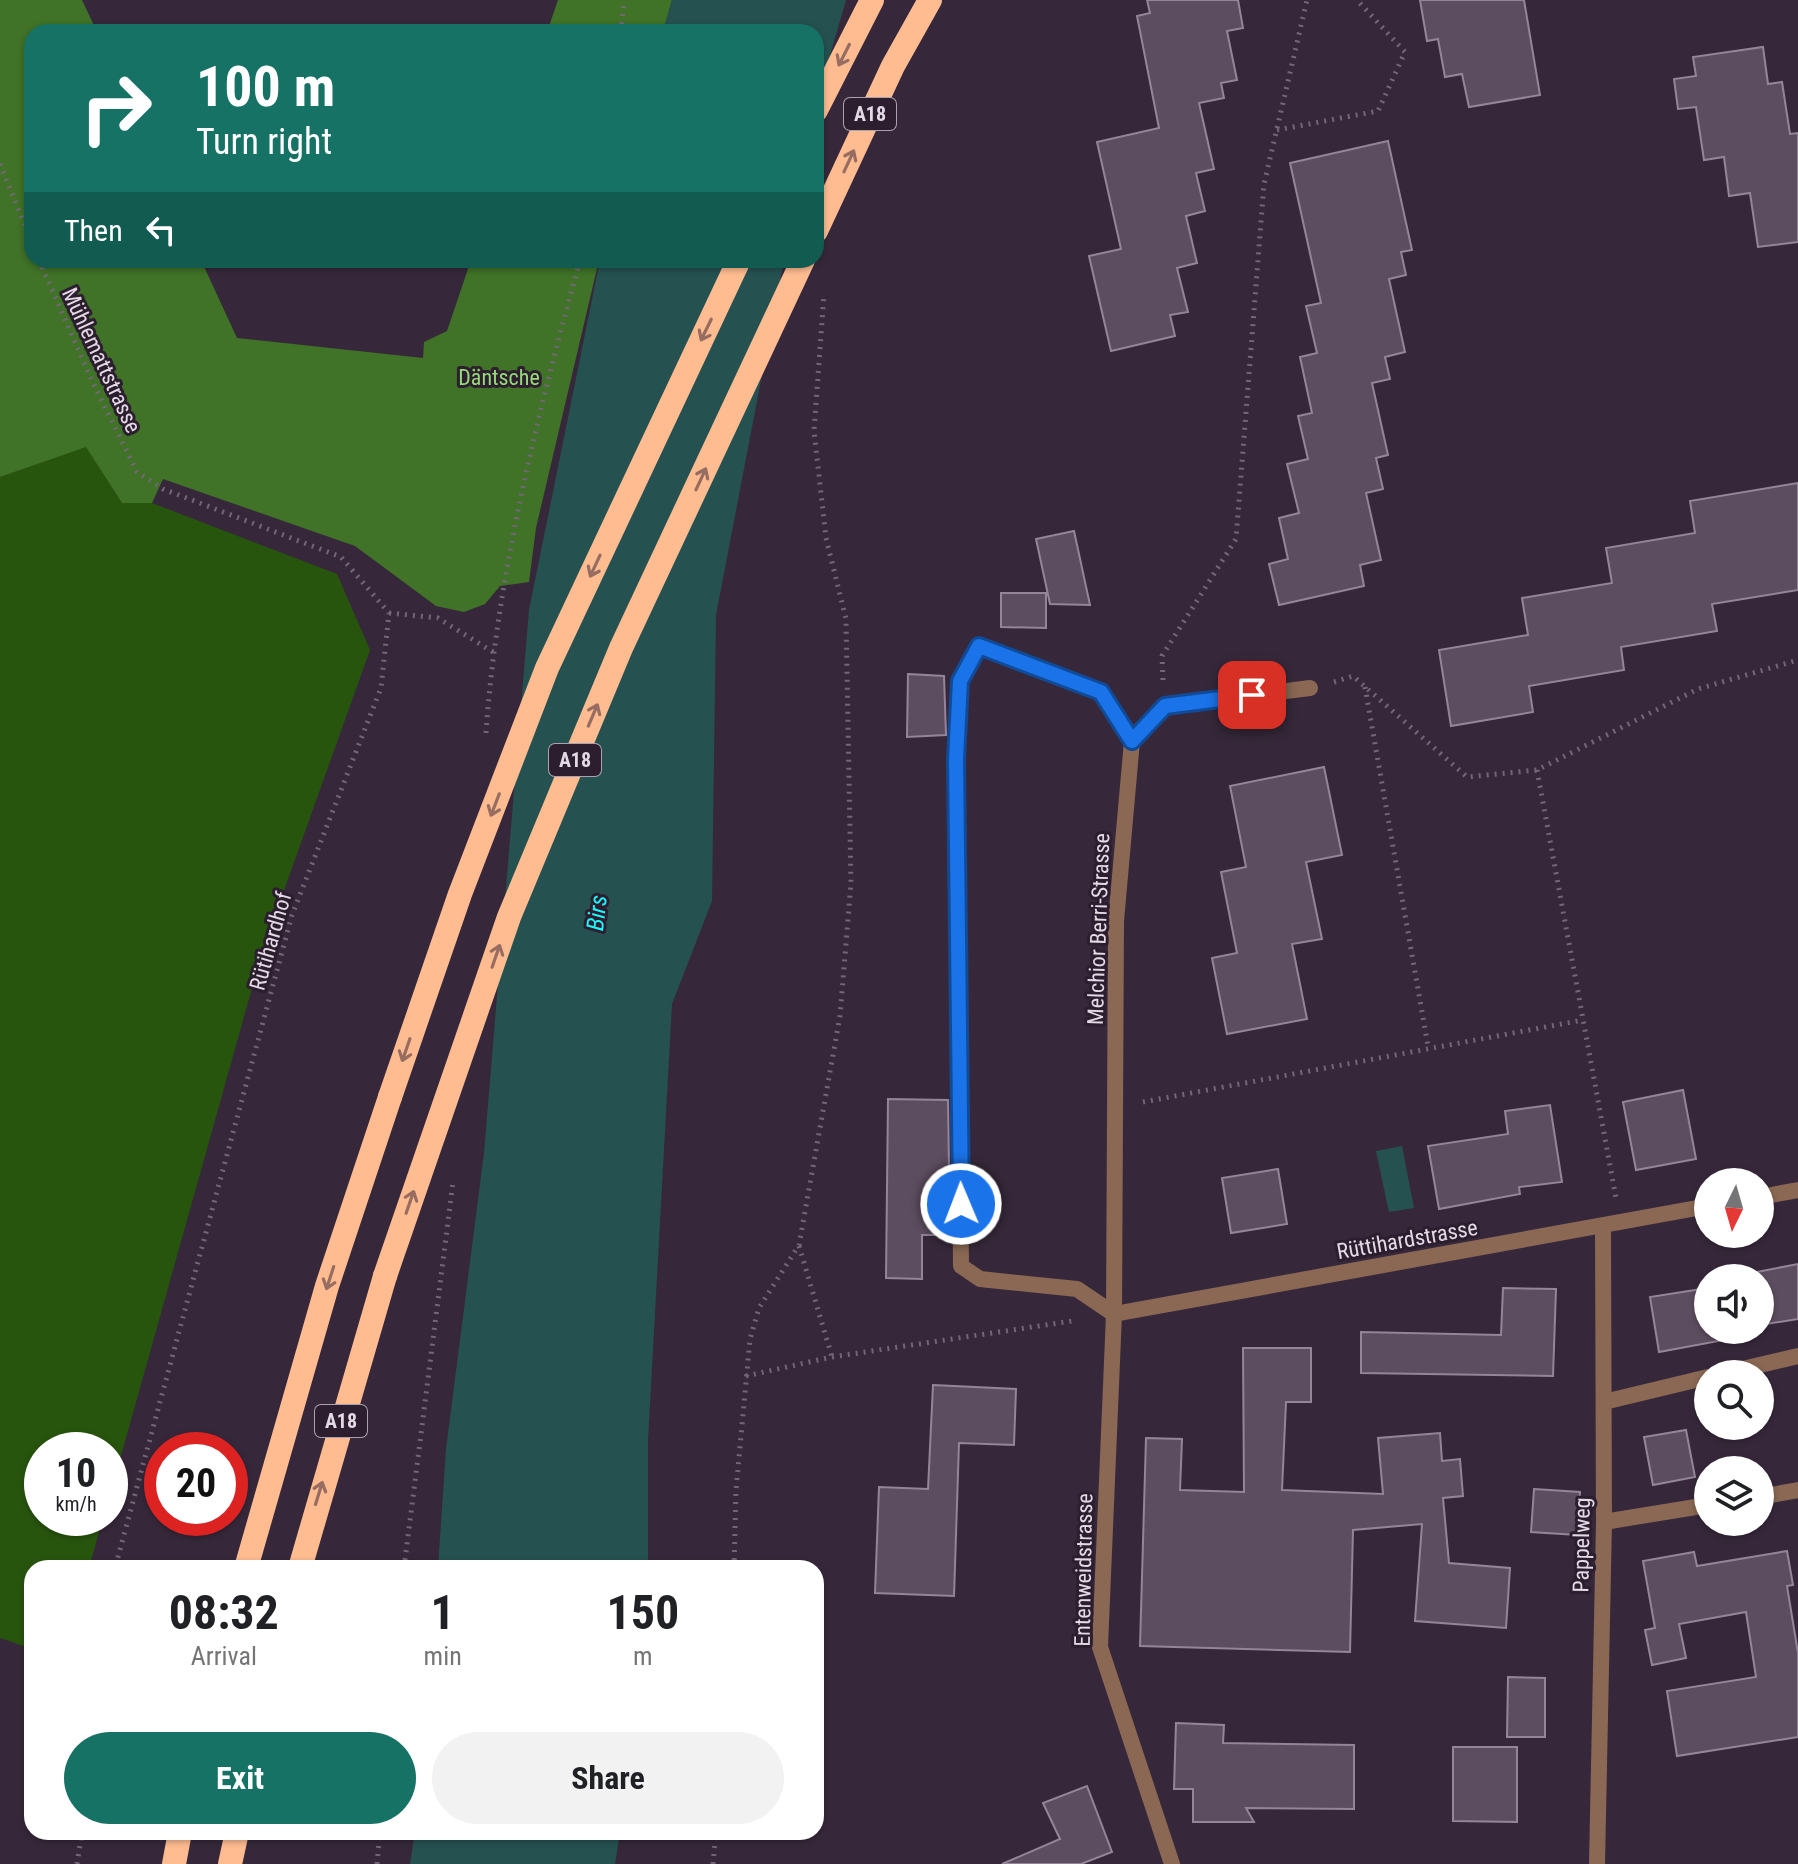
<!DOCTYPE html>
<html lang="en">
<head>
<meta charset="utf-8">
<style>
  :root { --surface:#fff; --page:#f2f2f2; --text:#202124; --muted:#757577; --accent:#167265 }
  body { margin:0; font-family:"Roboto Condensed",sans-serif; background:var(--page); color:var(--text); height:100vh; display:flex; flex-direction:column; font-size:30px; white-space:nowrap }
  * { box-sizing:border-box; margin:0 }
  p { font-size:26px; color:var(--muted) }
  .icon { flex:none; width:44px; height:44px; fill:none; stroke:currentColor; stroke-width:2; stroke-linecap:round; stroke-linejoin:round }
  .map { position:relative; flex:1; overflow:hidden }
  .sheet { position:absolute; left:24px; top:1560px; width:800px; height:280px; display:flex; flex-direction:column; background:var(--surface); border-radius:24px; box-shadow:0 2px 6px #0004 }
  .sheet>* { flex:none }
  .top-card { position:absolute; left:24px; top:24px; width:800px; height:244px; border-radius:24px; box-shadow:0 2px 6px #0004; background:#167265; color:#fff; overflow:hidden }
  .needle { width:52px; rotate:185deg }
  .tools { position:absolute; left:1694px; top:1168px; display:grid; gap:16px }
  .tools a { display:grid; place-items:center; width:80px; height:80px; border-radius:50%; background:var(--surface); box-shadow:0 2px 6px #0004; font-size:40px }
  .speed { position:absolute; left:24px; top:1432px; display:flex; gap:16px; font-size:40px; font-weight:700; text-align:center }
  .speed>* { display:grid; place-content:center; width:104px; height:104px; border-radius:50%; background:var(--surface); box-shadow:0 2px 6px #0004; line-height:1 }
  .speed small { font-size:20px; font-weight:400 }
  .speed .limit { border:12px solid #d22; background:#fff; color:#111 }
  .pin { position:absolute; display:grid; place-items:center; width:68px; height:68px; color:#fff; margin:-34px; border-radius:16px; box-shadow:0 4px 12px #0006 }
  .me { position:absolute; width:88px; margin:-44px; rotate:359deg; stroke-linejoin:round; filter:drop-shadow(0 0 6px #0008) }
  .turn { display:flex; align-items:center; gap:28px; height:168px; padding:0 40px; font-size:36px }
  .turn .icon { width:104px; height:104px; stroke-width:2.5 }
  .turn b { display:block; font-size:56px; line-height:68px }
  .then { display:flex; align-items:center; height:76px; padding:0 40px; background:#0003; gap:16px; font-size:30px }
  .eta { display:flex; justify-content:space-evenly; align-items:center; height:136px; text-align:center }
  .eta b { font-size:48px; font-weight:700; line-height:56px }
  .button { display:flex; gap:16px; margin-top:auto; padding:16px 40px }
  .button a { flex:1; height:92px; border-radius:48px; background:var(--accent); color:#fff; font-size:32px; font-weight:700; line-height:92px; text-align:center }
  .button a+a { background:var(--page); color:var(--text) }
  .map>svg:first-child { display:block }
  .green { fill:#28550e }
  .forest { fill:#407227 }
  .water { fill:#265151 }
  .building { fill:#5d4d60; stroke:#968499; stroke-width:2 }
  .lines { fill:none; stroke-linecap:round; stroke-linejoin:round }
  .path { stroke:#736777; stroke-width:5; stroke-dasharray:2 6; stroke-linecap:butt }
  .service { stroke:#8a6853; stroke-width:16 }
  .minor { stroke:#8a6853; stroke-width:16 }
  .motorway { stroke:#ffbc91; stroke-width:24 }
  .motorway-bridge { stroke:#ffbc91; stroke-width:24 }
  .oneway { stroke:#966d60 }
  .route-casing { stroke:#114b97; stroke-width:20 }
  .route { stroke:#1a73e8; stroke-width:14 }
  .labels { text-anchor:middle; stroke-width:6; stroke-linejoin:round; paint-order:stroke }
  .shield { fill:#2c1e2f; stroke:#aca2af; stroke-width:2 }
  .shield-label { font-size:20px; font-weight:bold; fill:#e3dae6 }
  .street-label { font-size:22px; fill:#e3dae6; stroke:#2c1e2f }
  .park-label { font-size:22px; fill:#95da77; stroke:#2c1e2f }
  .water-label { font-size:24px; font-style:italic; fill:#1dfafc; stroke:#2c1e2f }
</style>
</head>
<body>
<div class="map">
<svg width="1798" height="1864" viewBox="0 0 1798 1864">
  <rect width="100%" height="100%" fill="#36283a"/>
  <!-- green -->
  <path class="green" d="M86,446L122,503H152L337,574L370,650L263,949L110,1495V1450H42V1518H103L89,1568H32V1649L0,1638V477Z"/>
  <!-- forest -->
  <g class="forest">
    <path d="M0,0H82L97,32H32V260H201L237,338L423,358L424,342L447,331L471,260H599L536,528L529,582L500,586L485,604L464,612L436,606L355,546L163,479L152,503H122L86,447L0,477Z"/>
    <path d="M558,0H672L663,32H547Z"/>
  </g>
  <!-- water -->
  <g class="water">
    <path d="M672,0H846L816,104V32H663Z"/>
    <path d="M600,260H784L716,615L712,901L672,1004L648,1440V1568H438L446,1449L484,1153L529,610Z"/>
    <path d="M1402,1146L1414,1208L1389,1212L1376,1151Z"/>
    <path d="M415,1832H620L615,1864H410Z"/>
  </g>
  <!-- building -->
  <g class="building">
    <path d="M1147,0H1238L1243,28L1227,31L1237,80L1221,83L1224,98L1199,103L1214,169L1196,173L1205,211L1186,216L1197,263L1177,268L1188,312L1170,315L1175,336L1111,351L1089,256L1121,249L1097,142L1159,128L1137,16L1150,13Z"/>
    <path d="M1420,0H1524L1540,95L1469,107L1462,74L1445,77L1438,39L1427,41Z"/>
    <path d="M1763,47L1768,84L1782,82L1790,134L1798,133V242L1758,247L1750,193L1729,196L1724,157L1704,160L1696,107L1678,109L1674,79L1696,76L1693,57Z"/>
    <path d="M1388,141L1412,250L1401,252L1406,275L1389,279L1405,352L1385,357L1390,379L1372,383L1388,455L1376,458L1383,489L1366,493L1381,560L1360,565L1364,586L1279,605L1269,564L1288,559L1279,518L1299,513L1287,464L1308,459L1298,416L1312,413L1300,357L1317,353L1306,306L1321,303L1290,163Z"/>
    <path d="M1798,483V590L1712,604L1717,631L1621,647L1624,670L1529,686L1533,712L1451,726L1439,650L1528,635L1522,598L1612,583L1606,548L1695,533L1690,501Z"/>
    <path d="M1074,531L1090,605L1050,604L1036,539Z"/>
    <path d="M1001,593H1046V628L1001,627Z"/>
    <path d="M908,674L944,676L946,735L907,737Z"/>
    <path d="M1324,767L1342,855L1306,862L1322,939L1292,944L1307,1019L1227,1034L1212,958L1237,953L1221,872L1246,867L1230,786Z"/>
    <path d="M1683,1090L1696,1159L1636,1170L1623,1102Z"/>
    <path d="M888,1099L948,1100L950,1235H922V1279L886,1278Z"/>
    <path d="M1550,1105L1562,1182L1519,1187L1520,1194L1439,1209L1428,1146L1508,1134L1505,1111Z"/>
    <path d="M1278,1169L1287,1224L1231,1233L1222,1178Z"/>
    <path d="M1798,1264V1319L1760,1325V1278H1726Z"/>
    <path d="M1503,1288L1556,1289L1553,1376L1361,1373V1332L1501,1335Z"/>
    <path d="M1708,1288V1330H1740V1337L1659,1352L1650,1297Z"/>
    <path d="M1243,1348H1311V1402H1286L1282,1490L1383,1494L1378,1438L1440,1433L1442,1461L1460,1459L1463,1496L1443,1498L1449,1563L1510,1568L1506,1628L1415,1621L1422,1524L1353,1530L1350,1652L1140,1646L1146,1438L1182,1439L1180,1490L1244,1492Z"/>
    <path d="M933,1385L1016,1389L1014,1445L959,1443L954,1596L875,1593L879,1487L928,1489Z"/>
    <path d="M1686,1430L1695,1477L1653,1485L1644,1437Z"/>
    <path d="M1534,1489L1580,1492L1577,1535L1531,1532Z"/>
    <path d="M1787,1551L1793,1585L1787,1586L1798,1653V1737L1677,1756L1667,1691L1756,1677L1746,1612L1679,1624L1686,1658L1652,1665L1645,1630L1655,1628L1643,1561L1694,1552L1697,1566Z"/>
    <path d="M1508,1677L1545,1678V1737H1507Z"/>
    <path d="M1176,1723L1224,1725L1223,1743L1354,1745V1809L1246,1808L1254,1822H1193V1789H1174Z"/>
    <path d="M1453,1747H1517V1822L1453,1821Z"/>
    <path d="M1087,1786L1112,1852L1081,1864H1002L1060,1839L1043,1803Z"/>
  </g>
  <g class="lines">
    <!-- path -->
    <g class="path">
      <path d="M621,32L624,0"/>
      <path d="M1277,130L1378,111L1405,52L1357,0"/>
      <path d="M0,164L32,243"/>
      <path d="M39,260L92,381L137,472L163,489L341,557L389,613L381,688L292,915L115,1568"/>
      <path d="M389,613L438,618L493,652"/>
      <path d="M1163,680L1162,656L1236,539L1264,184L1307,0"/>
      <path d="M1334,682L1353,676L1467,777L1537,770L1698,689L1798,660"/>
      <path d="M1365,687L1428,1046"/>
      <path d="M486,733C497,575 538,413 580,260"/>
      <path d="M1537,770L1616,1198"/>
      <path d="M1143,1102L1583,1020"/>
      <path d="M799,1246L832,1357"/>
      <path d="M746,1376L832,1357L1072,1321"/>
      <path d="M404,1568L453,1182"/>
      <path d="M734,1568L736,1490L750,1339L759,1308L799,1245L840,1016L851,883L846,619L826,538L814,431L824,294"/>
      <path d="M77,1864L82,1832"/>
      <path d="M377,1864L380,1832"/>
      <path d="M713,1864L716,1832"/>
    </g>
    <!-- service -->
    <path class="service" d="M1114,1314L1077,1289L980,1279L961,1266L956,759L960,681L979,646L1101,692L1132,741"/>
    <!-- minor -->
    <g class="minor">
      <path d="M1760,1197L1798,1190"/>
      <path d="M1114,1314L1708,1206"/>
      <path d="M1721,1374L1798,1356"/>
      <path d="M1604,1402L1708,1377"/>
      <path d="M1760,1497L1798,1490"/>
      <path d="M1604,1522L1708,1505"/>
      <path d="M1172,1864L1100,1647L1114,1314L1116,921L1132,741L1165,706L1310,688"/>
      <path d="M1597,1864L1604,1522L1603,1227"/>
    </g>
    <!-- motorway -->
    <g class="motorway">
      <path d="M816,110L872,0"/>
      <path d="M246,1568L327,1286L390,1097"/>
      <path d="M300,1568L385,1276"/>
      <path d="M174,1864L180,1832"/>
      <path d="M230,1864L237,1832"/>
    </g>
    <!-- motorway-bridge -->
    <g class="motorway-bridge">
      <path d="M816,231L893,66L930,0"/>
      <path d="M390,1097L460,894L547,668L739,260"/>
      <path d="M385,1276L509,917L621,648L803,260"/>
    </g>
  </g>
  <!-- one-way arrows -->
  <defs><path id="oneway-shaft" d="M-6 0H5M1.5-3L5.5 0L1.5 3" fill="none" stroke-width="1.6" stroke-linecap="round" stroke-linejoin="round" transform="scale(2)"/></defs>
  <g class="oneway">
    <use href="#oneway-shaft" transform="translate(844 55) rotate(117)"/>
    <use href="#oneway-shaft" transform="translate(849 161) rotate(-65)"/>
    <use href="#oneway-shaft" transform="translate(706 330) rotate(116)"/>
    <use href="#oneway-shaft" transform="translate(701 479) rotate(-65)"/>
    <use href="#oneway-shaft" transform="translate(595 566) rotate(115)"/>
    <use href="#oneway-shaft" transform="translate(593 715) rotate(-67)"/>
    <use href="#oneway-shaft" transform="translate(495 805) rotate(111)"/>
    <use href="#oneway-shaft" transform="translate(496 956) rotate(-71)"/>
    <use href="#oneway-shaft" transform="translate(406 1050) rotate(109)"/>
    <use href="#oneway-shaft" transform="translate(410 1202) rotate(-71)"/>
    <use href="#oneway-shaft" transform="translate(330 1278) rotate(108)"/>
    <use href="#oneway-shaft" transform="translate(319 1493) rotate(-73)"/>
  </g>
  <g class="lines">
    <defs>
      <path id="route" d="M961,1204L956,759L960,681L979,646L1101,692L1132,741L1165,706L1252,695"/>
    </defs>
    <!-- route casing -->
    <use href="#route" class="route-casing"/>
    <!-- route -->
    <use href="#route" class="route"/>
  </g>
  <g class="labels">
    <!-- shield labels -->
    <g class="shield">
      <rect x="844" y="98" width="52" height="32" rx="6"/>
      <rect x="549" y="744" width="52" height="32" rx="6"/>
      <rect x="315" y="1405" width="52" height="32" rx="6"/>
    </g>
    <g class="shield-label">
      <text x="870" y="121">A18</text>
      <text x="575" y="767">A18</text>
      <text x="341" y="1428">A18</text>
    </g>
    <!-- street labels -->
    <g class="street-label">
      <text transform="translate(102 360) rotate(65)" y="8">Mühlemattstrasse</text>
      <text transform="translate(1098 929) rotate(-88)" y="8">Melchior Berri-Strasse</text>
      <text transform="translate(270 941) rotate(-74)" y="8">Rütihardhof</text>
      <text transform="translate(1407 1239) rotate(-10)" y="8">Rüttihardstrasse</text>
      <text transform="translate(1581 1545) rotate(-89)" y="8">Pappelweg</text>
      <text transform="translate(1083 1570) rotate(-89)" y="8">Entenweidstrasse</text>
    </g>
    <!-- park labels -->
    <g class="park-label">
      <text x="499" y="385">Däntsche</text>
    </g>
    <!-- water labels -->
    <g class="water-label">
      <text transform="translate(597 913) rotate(-84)" y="8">Birs</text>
    </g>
  </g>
</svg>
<div class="tools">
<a><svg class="needle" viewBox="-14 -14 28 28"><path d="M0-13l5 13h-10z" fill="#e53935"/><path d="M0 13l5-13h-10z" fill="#757577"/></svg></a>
<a><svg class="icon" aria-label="sound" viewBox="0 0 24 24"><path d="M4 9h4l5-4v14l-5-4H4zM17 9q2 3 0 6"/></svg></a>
<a><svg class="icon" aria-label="search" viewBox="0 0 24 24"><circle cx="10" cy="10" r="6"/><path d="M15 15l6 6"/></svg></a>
<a><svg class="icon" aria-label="layers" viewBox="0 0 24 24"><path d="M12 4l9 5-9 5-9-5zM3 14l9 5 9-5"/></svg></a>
</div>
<div class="speed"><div>10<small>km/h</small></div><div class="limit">20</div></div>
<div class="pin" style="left:1252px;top:695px;background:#d93025"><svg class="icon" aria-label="arrive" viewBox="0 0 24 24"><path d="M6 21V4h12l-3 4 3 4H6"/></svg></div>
<svg class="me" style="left:961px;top:1204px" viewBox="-20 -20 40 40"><circle r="17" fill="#1a73e8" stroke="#fff" stroke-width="3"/><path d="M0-11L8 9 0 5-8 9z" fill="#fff"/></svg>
<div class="top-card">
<div class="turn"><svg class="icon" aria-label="right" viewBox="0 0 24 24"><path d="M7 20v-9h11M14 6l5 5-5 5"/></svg><div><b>100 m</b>Turn right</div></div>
<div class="then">Then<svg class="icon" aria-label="left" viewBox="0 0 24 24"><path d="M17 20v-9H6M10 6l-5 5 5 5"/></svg></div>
</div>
<section class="sheet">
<div class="eta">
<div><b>08:32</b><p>Arrival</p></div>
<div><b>1</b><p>min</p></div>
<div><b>150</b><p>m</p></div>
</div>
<div class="button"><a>Exit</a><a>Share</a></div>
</section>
</div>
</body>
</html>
